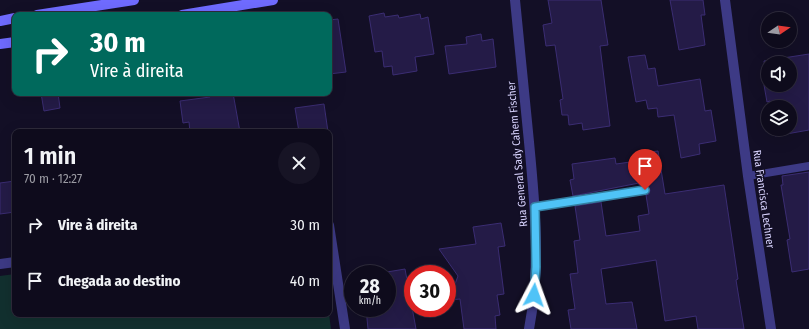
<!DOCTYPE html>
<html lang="pt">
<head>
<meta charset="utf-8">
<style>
  :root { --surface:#0e0b1c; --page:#171425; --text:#f1f3f6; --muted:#9b9ba3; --line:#2e2b3b }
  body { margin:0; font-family:"Fira Sans Condensed",sans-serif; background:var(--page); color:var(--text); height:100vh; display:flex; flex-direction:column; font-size:15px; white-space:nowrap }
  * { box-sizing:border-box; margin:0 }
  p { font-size:13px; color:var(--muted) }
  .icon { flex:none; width:22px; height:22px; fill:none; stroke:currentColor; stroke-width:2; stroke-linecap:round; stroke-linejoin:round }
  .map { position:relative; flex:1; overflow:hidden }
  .sheet { position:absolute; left:12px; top:129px; width:320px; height:188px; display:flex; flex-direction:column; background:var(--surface); border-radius:8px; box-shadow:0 4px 16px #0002,0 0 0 1px var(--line) }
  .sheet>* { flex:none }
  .top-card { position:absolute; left:12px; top:12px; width:320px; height:84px; border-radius:8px; box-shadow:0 4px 16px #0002,0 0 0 1px var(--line); background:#00695c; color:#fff; overflow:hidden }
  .needle { width:26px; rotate:77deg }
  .tools { position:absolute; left:761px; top:12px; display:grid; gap:8px }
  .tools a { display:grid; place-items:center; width:36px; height:36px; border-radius:50%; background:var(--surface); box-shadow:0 4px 16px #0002,0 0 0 1px var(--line); font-size:20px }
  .speed { position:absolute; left:344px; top:265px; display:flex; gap:8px; font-size:20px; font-weight:700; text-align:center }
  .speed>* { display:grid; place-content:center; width:52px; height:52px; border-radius:50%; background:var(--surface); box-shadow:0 4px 16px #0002,0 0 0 1px var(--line); line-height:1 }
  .speed small { font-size:10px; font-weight:400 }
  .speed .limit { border:6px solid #d22; background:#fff; color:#111 }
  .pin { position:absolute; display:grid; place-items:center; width:34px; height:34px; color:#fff; margin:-41px -17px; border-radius:50% 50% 50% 0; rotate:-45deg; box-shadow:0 0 4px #0007 }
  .pin .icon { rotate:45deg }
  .me { position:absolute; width:44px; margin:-22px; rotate:4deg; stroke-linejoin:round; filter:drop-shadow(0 0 3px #0008) }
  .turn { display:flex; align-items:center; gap:14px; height:84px; padding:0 12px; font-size:18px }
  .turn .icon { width:52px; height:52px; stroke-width:2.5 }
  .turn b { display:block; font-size:28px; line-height:34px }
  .round { display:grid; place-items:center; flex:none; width:42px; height:42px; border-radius:21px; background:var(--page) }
  .overview { display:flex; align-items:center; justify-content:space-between; height:68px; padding:0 12px }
  h1 { font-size:24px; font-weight:600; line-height:30px }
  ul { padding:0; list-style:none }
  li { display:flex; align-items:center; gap:12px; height:56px; padding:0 12px }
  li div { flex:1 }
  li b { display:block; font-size:15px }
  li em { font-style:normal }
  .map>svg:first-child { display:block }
  .green { fill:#12302f }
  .building { fill:#241b47; stroke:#3b2d73; fill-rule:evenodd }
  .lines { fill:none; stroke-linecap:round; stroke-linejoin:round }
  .lane { stroke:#3d3a85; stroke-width:8 }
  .street { stroke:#3d3a85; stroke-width:10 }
  .secondary { stroke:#6f6bff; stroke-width:10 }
  .route-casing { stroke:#337fa1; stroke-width:10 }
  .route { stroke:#4fc3f7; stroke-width:7 }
  .labels { text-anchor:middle; stroke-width:3; stroke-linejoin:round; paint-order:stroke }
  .street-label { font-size:11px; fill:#d9d4ff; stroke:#130f26 }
</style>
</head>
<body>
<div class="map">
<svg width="809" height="329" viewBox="0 0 809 329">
  <rect width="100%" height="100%" fill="#130f26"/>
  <!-- green -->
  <path class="green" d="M15,274V314H329L331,329H0V276Z"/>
  <!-- building -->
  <g class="building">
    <path d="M548,0H601L608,45L600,46L610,126L583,130L582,123L569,125L568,115H562L560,100L563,99L555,45L546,46L543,25L552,23Z"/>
    <path d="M670,0H703L705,15H701L705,45L679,50Z"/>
    <path d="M384,13L385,17L398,15L399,18L420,14L421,19L428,17L434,54L415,57L417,71L393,75L392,66L384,67L382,51L375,52L369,16Z"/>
    <path d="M338,19L346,72L329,74V20Z"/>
    <path d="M481,34L482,41L493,39L496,67L449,74L445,46L467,44L466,37Z"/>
    <path d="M809,54V130L775,136L774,129H790V107H771L770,101L767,102L764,85H768L764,61ZM768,63H790V85H768Z"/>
    <path d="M645,55L648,69L655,68L658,86L700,79L705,111L711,110L716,141L699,144L700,154L681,158L674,115L658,117L657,108L648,109L646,100L636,102L628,57Z"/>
    <path d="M41,93H58L60,108L44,111Z"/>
    <path d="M209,93H233L240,132H190L189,122L183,123L180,101L210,97Z"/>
    <path d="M324,104L328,132H299L295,108Z"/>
    <path d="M658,151L665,194L724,185L738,279L736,280L744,329H698L696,316L665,321L656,260L601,269L606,304L632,302L637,329H571L568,310L575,309L570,274L578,273L574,241L580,240L575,206L601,202L606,236L640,231L638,216L649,214L646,195L649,194L650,190L647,185H639V183L573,196L570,180L574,179L572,164L615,158L616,164L645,160L644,153Z"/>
    <path d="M809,172V269L792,272L787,240L790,239L781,185H783L782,176Z"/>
    <path d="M15,181V212L0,214V183Z"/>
    <path d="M501,223L505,246L498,247L504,294L497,295L500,315L495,316L496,329H464L460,299L450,300L455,290V284L458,276L439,249L476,244L473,227Z"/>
    <path d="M405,269L416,329H368L366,308H387V272Z"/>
  </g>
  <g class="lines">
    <!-- lane -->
    <g class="lane">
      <path d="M748,176L809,166"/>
      <path d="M535,207L645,190"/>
    </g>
    <!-- street -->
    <g class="street">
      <path d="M515,0C520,47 524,95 529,142C535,204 541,267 529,329"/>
      <path d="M725,0L748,176L771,329"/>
      <path d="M329,225L345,329"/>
      <path d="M0,264L15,262"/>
    </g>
    <!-- secondary -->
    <g class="secondary">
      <path d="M37,15L134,0"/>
      <path d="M182,15L273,0"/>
      <path d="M0,21L15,18"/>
      <path d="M0,44L15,42"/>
    </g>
  </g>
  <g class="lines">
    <defs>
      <path id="route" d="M534,295L536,267L535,207L645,190"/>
    </defs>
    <!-- route casing -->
    <use href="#route" class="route-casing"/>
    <!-- route -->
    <use href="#route" class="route"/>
  </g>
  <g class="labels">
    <!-- street labels -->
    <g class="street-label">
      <text transform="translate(517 154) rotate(-95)" y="4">Rua General Sady Cahem Fischer</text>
      <text transform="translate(764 199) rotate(82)" y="4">Rua Francisca Lechner</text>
    </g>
  </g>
</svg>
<div class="tools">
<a><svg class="needle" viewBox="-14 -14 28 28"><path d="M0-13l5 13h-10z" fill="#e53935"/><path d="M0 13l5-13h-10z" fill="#9b9ba3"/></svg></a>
<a><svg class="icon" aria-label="sound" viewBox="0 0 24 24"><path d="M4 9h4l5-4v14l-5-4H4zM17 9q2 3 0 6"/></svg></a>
<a><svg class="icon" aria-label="layers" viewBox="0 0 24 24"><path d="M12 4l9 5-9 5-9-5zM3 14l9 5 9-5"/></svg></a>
</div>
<div class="speed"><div>28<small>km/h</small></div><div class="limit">30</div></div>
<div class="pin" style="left:645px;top:190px;background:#d93025"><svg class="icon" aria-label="arrive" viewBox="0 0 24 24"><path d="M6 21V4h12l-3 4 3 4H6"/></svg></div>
<svg class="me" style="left:534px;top:295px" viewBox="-20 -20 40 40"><path d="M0-17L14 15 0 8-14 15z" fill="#4fc3f7" stroke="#fff" stroke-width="4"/></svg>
<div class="top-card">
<div class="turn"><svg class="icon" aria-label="right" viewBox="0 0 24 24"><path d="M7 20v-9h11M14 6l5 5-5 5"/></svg><div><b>30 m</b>Vire à direita</div></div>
</div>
<section class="sheet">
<div class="overview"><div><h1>1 min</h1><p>70 m · 12:27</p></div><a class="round"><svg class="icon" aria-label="close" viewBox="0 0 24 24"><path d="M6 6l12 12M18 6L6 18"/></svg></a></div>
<ul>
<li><svg class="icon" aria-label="right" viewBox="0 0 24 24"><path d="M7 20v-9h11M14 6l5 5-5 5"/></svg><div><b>Vire à direita</b></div><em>30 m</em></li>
<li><svg class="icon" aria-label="arrive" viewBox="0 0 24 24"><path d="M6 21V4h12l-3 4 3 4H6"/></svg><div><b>Chegada ao destino</b></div><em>40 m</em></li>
</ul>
</section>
</div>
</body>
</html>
